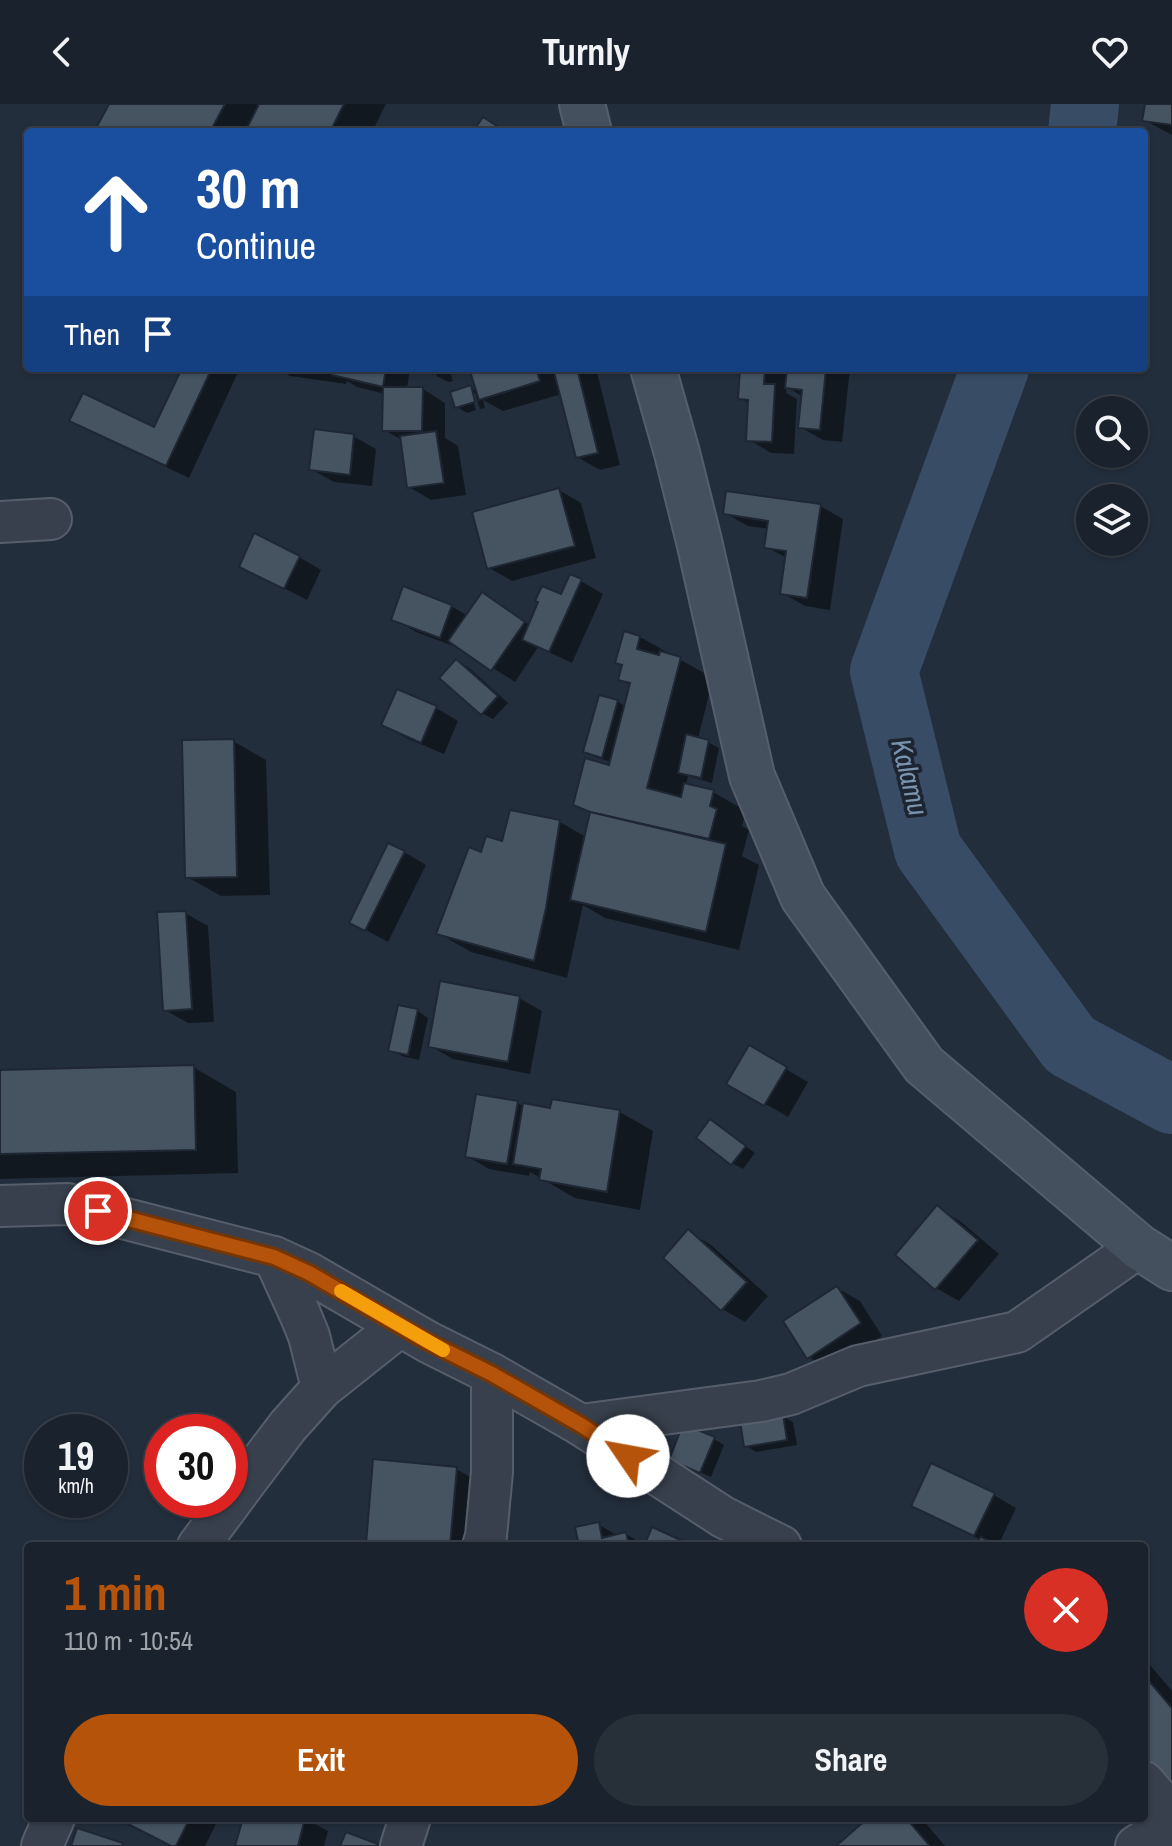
<!DOCTYPE html>
<html lang="en">
<head>
<meta charset="utf-8">
<style>
  :root { --surface:#1a222d; --page:#272f39; --text:#f1f3f6; --muted:#9fa4aa; --line:#383f49; --accent:#b45309 }
  body { margin:0; font-family:"Archivo Narrow",sans-serif; background:var(--page); color:var(--text); height:100vh; display:flex; flex-direction:column; font-size:30px; white-space:nowrap }
  * { box-sizing:border-box; margin:0 }
  p { font-size:26px; color:var(--muted) }
  .icon { flex:none; width:44px; height:44px; fill:none; stroke:currentColor; stroke-width:2; stroke-linecap:round; stroke-linejoin:round }
  .map { position:relative; flex:1; overflow:hidden }
  .drawer { position:absolute; left:24px; top:1438px; width:1124px; height:280px; display:flex; flex-direction:column; background:var(--surface); border-radius:8px; box-shadow:0 2px 6px #0004,0 0 0 2px var(--line) }
  .drawer>* { flex:none }
  .top-card { position:absolute; left:24px; top:24px; width:1124px; height:244px; border-radius:8px; box-shadow:0 2px 6px #0004,0 0 0 2px var(--line); background:#1a4fa0; color:#fff; overflow:hidden }
  .buttons { position:absolute; left:1076px; top:292px; display:grid; gap:16px }
  .buttons a { display:grid; place-items:center; width:72px; height:72px; border-radius:50%; background:var(--surface); box-shadow:0 2px 6px #0004,0 0 0 2px var(--line); font-size:40px }
  .speed { position:absolute; left:24px; top:1310px; display:flex; gap:16px; font-size:40px; font-weight:700; text-align:center }
  .speed>* { display:grid; place-content:center; width:104px; height:104px; border-radius:50%; background:var(--surface); box-shadow:0 2px 6px #0004,0 0 0 2px var(--line); line-height:1 }
  .speed small { font-size:20px; font-weight:400 }
  .speed .limit { border:12px solid #d22; background:#fff; color:#111 }
  .pin { position:absolute; display:grid; place-items:center; width:68px; height:68px; color:#fff; margin:-34px; border:4px solid #fff; border-radius:50%; box-shadow:0 2px 8px #0007 }
  .me { position:absolute; width:88px; margin:-44px; rotate:303deg; stroke-linejoin:round; filter:drop-shadow(0 0 6px #0008) }
  .turn { display:flex; align-items:center; gap:28px; height:168px; padding:0 40px; font-size:36px }
  .turn .icon { width:104px; height:104px; stroke-width:2.5 }
  .turn b { display:block; font-size:56px; line-height:68px }
  .then { display:flex; align-items:center; height:76px; padding:0 40px; background:#0003; gap:16px; font-size:30px }
  .round { display:grid; place-items:center; flex:none; width:84px; height:84px; border-radius:42px; background:var(--page) }
  .head { display:flex; align-items:center; justify-content:space-between; height:136px; padding:0 40px }
  h1 { font-size:48px; font-weight:700; line-height:60px; color:var(--accent) }
  .button { display:flex; gap:16px; margin-top:auto; padding:16px 40px }
  .button a { flex:1; height:92px; border-radius:48px; background:var(--accent); color:#fff; font-size:32px; font-weight:700; line-height:92px; text-align:center }
  .button a+a { background:var(--page); color:var(--text) }
  header { display:flex; justify-content:space-between; align-items:center; height:104px; padding:0 40px; background:var(--surface); font-size:36px; font-weight:700 }
  .map>svg:first-child { display:block }
  .shadow { fill:#0007 }
  .lines { fill:none; stroke-linecap:round; stroke-linejoin:round }
  .river { stroke:#384d65; stroke-width:68 }
  .building { fill:#465462; stroke:#1e2733; stroke-width:2 }
  .street-casing { stroke:#555e6a; stroke-width:44 }
  .secondary-casing { stroke:#555e6a; stroke-width:48 }
  .street { stroke:#37404c; stroke-width:40 }
  .secondary { stroke:#45505f; stroke-width:44 }
  .route-casing { stroke:#753606; stroke-width:20 }
  .route { stroke:#b45309; stroke-width:14 }
  .slow { stroke:#f59e0b; stroke-width:14 }
  .labels { text-anchor:middle; stroke-width:7; stroke-linejoin:round; paint-order:stroke }
  .water-label { font-size:28px; font-style:italic; fill:#7a93af; stroke:#1c2531 }
</style>
</head>
<body>
<header><svg class="icon" aria-label="back" viewBox="0 0 24 24"><path d="M15 5l-7 7 7 7"/></svg>Turnly<svg class="icon" aria-label="heart" viewBox="0 0 24 24"><path d="M12 20l-8-8c-3-5 5-10 8-4 3-6 11-1 8 4z"/></svg></header>
<div class="map">
<svg width="1172" height="1742" viewBox="0 0 1172 1742">
  <rect width="100%" height="100%" fill="#232e3c"/>
  <!-- shadow -->
  <g class="shadow">
    <path d="M111,0H386L373,26L376,28H96Z"/>
    <path d="M1147,0H1172V31L1144,16Z"/>
    <path d="M184,264H240L189,374L95,329L72,316L155,326Z"/>
    <path d="M276,264H410L407,285H423L445,299V334L458,342L466,391L431,396L409,383L402,336L384,326L385,290L357,283L347,277L346,280L290,272Z"/>
    <path d="M434,264H449L453,277L448,278L437,272Z"/>
    <path d="M471,264H596L620,361L600,366L577,353L562,290L503,307L483,296L485,304L480,305L475,289H471L476,306L467,309L457,303L470,284L479,288Z"/>
    <path d="M742,264L850,265L842,338L823,336L800,323L803,293L787,283L786,289L797,295L794,350L771,349L748,335L750,300L740,294Z"/>
    <path d="M353,332L376,345L372,382L334,378L311,365Z"/>
    <path d="M559,386L581,399L596,454L512,477L489,464Z"/>
    <path d="M820,402L843,415L830,506L805,502L782,489L787,454L766,443L769,425L748,422L725,409Z"/>
    <path d="M299,453L321,466L307,496L241,462Z"/>
    <path d="M581,477L603,490L572,559L538,543L515,578L464,546L416,528L394,515L451,502L468,512L483,491L530,521Z"/>
    <path d="M640,533L713,574L698,635L708,638L719,644L712,679L688,672L686,681L713,688L746,707L742,722L749,726L742,752L759,761L739,846L605,814L583,801L567,874L471,848L438,829L482,750L504,739L560,718L586,733L591,709L575,700L611,663L612,658L597,654L586,647L617,597L626,603L632,582L620,575L624,562L617,558Z"/>
    <path d="M457,557L468,563L508,599L493,615L482,609Z"/>
    <path d="M436,604L458,617L444,650L406,634L384,621Z"/>
    <path d="M233,637L266,656L270,791L221,792L187,773Z"/>
    <path d="M404,748L426,761L388,838L351,818Z"/>
    <path d="M185,809L208,822L214,918L188,919L165,906Z"/>
    <path d="M519,894L542,907L530,970L453,955L430,942Z"/>
    <path d="M400,904L418,907L428,914L419,956L402,952L391,946Z"/>
    <path d="M750,944L808,978L788,1013L729,979Z"/>
    <path d="M193,963L236,988L238,1069L0,1075V968Z"/>
    <path d="M518,999L524,1003L552,1006L620,1008L653,1027L640,1106L575,1094L530,1068L529,1072L489,1065L467,1052Z"/>
    <path d="M711,1017L755,1049L743,1065L732,1059Z"/>
    <path d="M938,1104L960,1117L999,1150L959,1197L936,1184Z"/>
    <path d="M689,1128L711,1141L768,1192L745,1218L722,1205Z"/>
    <path d="M837,1184L860,1197L882,1232L831,1266L809,1253Z"/>
    <path d="M782,1312L793,1318L797,1341L756,1348L745,1341Z"/>
    <path d="M714,1335L724,1341L711,1373L671,1355Z"/>
    <path d="M456,1365L490,1384L485,1442H374L368,1439Z"/>
    <path d="M994,1391L1016,1404L998,1442H977L981,1436L914,1401Z"/>
    <path d="M598,1420L618,1432L626,1430L646,1442H689H581Z"/>
    <path d="M1144,1554L1172,1587V1681L1144,1648Z"/>
    <path d="M123,1714H219L205,1742H172Z"/>
    <path d="M245,1714H304L328,1727L324,1742H238Z"/>
    <path d="M871,1714H919L924,1717L945,1742H839Z"/>
  </g>
  <g class="lines">
    <!-- river -->
    <g class="river">
      <path d="M1082,28L1085,0"/>
      <path d="M995,264L884,567L928,746L1070,941L1172,996"/>
    </g>
  </g>
  <!-- building -->
  <g class="building">
    <path d="M109,0H225L210,28H94Z"/>
    <path d="M259,0H344L330,28H245Z"/>
    <path d="M1145,0H1172V21L1142,17Z"/>
    <path d="M483,13L497,22L492,28H477L474,26Z"/>
    <path d="M182,264H212L166,362L69,317L83,289L154,323Z"/>
    <path d="M333,264H386L383,283L332,271Z"/>
    <path d="M469,264H536L540,277L479,296Z"/>
    <path d="M553,264H577L598,349L576,354Z"/>
    <path d="M740,264H765L764,280H775L772,338L746,337L748,296L738,295Z"/>
    <path d="M787,264H826L820,326L798,324L802,286L785,284Z"/>
    <path d="M471,281L475,298L455,304L450,288Z"/>
    <path d="M383,283H423L422,327H382Z"/>
    <path d="M314,325L354,330L350,371L309,366Z"/>
    <path d="M436,327L444,379L407,384L400,332Z"/>
    <path d="M559,384L575,442L487,465L472,408Z"/>
    <path d="M726,387L821,400L807,494L780,490L786,447L764,444L768,417L723,410Z"/>
    <path d="M254,429L300,452L284,485L239,463Z"/>
    <path d="M570,470L582,475L549,548L522,536L538,498L535,497L542,482L561,490Z"/>
    <path d="M403,482L452,501L440,534L391,516Z"/>
    <path d="M482,488L525,518L491,567L448,537Z"/>
    <path d="M624,527L640,532L637,545L659,551L660,547L681,553L647,684L681,693L684,679L714,686L710,702L717,705L709,735L590,708L573,701L585,654L609,661L630,579L618,576L622,561L615,559Z"/>
    <path d="M456,555L498,592L481,611L439,574Z"/>
    <path d="M397,585L437,602L421,639L381,621Z"/>
    <path d="M599,591L618,596L602,654L583,648Z"/>
    <path d="M686,630L709,636L701,674L678,669Z"/>
    <path d="M234,635L237,773L185,774L182,636Z"/>
    <path d="M510,706L560,716L546,804L534,857L436,830L469,743L481,748L486,732L502,737Z"/>
    <path d="M590,708L726,740L706,828L570,796Z"/>
    <path d="M388,739L405,747L365,827L349,819Z"/>
    <path d="M186,807L192,905L163,907L157,808Z"/>
    <path d="M440,877L520,892L508,958L428,943Z"/>
    <path d="M398,901L418,905L408,951L388,947Z"/>
    <path d="M749,941L787,963L764,1002L726,980Z"/>
    <path d="M194,961L196,1046L0,1050V966Z"/>
    <path d="M476,990L518,997L507,1060L465,1053Z"/>
    <path d="M552,995L620,1006L607,1088L539,1076L541,1065L513,1060L523,999L550,1004Z"/>
    <path d="M710,1015L746,1042L731,1061L696,1034Z"/>
    <path d="M937,1101L978,1136L935,1186L895,1151Z"/>
    <path d="M688,1125L747,1178L721,1207L663,1154Z"/>
    <path d="M837,1182L861,1219L807,1255L783,1217Z"/>
    <path d="M783,1310L787,1336L744,1343L740,1317Z"/>
    <path d="M683,1320L715,1333L700,1369L669,1356Z"/>
    <path d="M373,1355L457,1363L450,1442H392L366,1440Z"/>
    <path d="M931,1359L995,1389L974,1432L911,1402Z"/>
    <path d="M599,1418L602,1434L626,1428L629,1442H579L575,1423Z"/>
    <path d="M652,1423L694,1442H644Z"/>
    <path d="M981,1433L998,1442H974Z"/>
    <path d="M1144,1571L1172,1604V1685L1144,1651Z"/>
    <path d="M121,1714H190L176,1742H171L120,1716Z"/>
    <path d="M243,1714H305L298,1742H235Z"/>
    <path d="M868,1714H906L930,1742H836Z"/>
    <path d="M77,1724L123,1739L122,1742H71Z"/>
    <path d="M346,1728L383,1742H340Z"/>
  </g>
  <g class="lines">
    <defs>
      <g id="street">
        <path d="M0,418L51,415"/>
        <path d="M0,1102L68,1100L274,1153L309,1169L428,1238L492,1270L581,1321L723,1413L781,1442"/>
        <path d="M274,1153L300,1210L309,1232L322,1284"/>
        <path d="M581,1321L761,1297L791,1290L858,1262L1017,1228L1139,1143"/>
        <path d="M198,1442L247,1376L288,1322L322,1284L400,1222"/>
        <path d="M483,1442L486,1432L492,1368V1270"/>
        <path d="M1144,1678L1172,1711"/>
        <path d="M42,1742L54,1714"/>
        <path d="M401,1742L410,1714"/>
        <path d="M1136,1742L1172,1719"/>
      </g>
      <g id="secondary">
        <path d="M582,0L589,28"/>
        <path d="M653,264L677,349L699,437L752,672L803,793L924,961L1139,1143L1172,1164"/>
      </g>
    </defs>
    <!-- street casing -->
    <use href="#street" class="street-casing"/>
    <!-- secondary casing -->
    <use href="#secondary" class="secondary-casing"/>
    <!-- street -->
    <use href="#street" class="street"/>
    <!-- secondary -->
    <use href="#secondary" class="secondary"/>
  </g>
  <g class="lines">
    <defs>
      <path id="route" d="M98,1107L274,1153L309,1169L428,1238L492,1270L581,1321L628,1352"/>
    </defs>
    <!-- route casing -->
    <use href="#route" class="route-casing"/>
    <!-- route -->
    <use href="#route" class="route"/>
    <!-- slow -->
    <path class="slow" d="M341,1187L443,1246"/>
  </g>
  <g class="labels">
    <!-- water labels -->
    <g class="water-label">
      <text transform="translate(910 673) rotate(76)" y="10">Kalamu</text>
    </g>
  </g>
</svg>
<div class="buttons">
<a><svg class="icon" aria-label="search" viewBox="0 0 24 24"><circle cx="10" cy="10" r="6"/><path d="M15 15l6 6"/></svg></a>
<a><svg class="icon" aria-label="layers" viewBox="0 0 24 24"><path d="M12 4l9 5-9 5-9-5zM3 14l9 5 9-5"/></svg></a>
</div>
<div class="speed"><div>19<small>km/h</small></div><div class="limit">30</div></div>
<div class="pin" style="left:98px;top:1107px;background:#d93025"><svg class="icon" aria-label="arrive" viewBox="0 0 24 24"><path d="M6 21V4h12l-3 4 3 4H6"/></svg></div>
<svg class="me" style="left:628px;top:1352px" viewBox="-20 -20 40 40"><circle r="19" fill="#fff"/><path d="M0-13L10 11 0 6-10 11z" fill="#b45309"/></svg>
<div class="top-card">
<div class="turn"><svg class="icon" aria-label="ahead" viewBox="0 0 24 24"><path d="M12 20V5M6 11l6-6 6 6"/></svg><div><b>30 m</b>Continue</div></div>
<div class="then">Then<svg class="icon" aria-label="arrive" viewBox="0 0 24 24"><path d="M6 21V4h12l-3 4 3 4H6"/></svg></div>
</div>
<section class="drawer">
<div class="head"><div><h1>1 min</h1><p>110 m · 10:54</p></div><a class="round" style="background:#d93025;color:#fff"><svg class="icon" aria-label="close" viewBox="0 0 24 24"><path d="M6 6l12 12M18 6L6 18"/></svg></a></div>
<div class="button"><a>Exit</a><a>Share</a></div>
</section>
</div>
</body>
</html>
